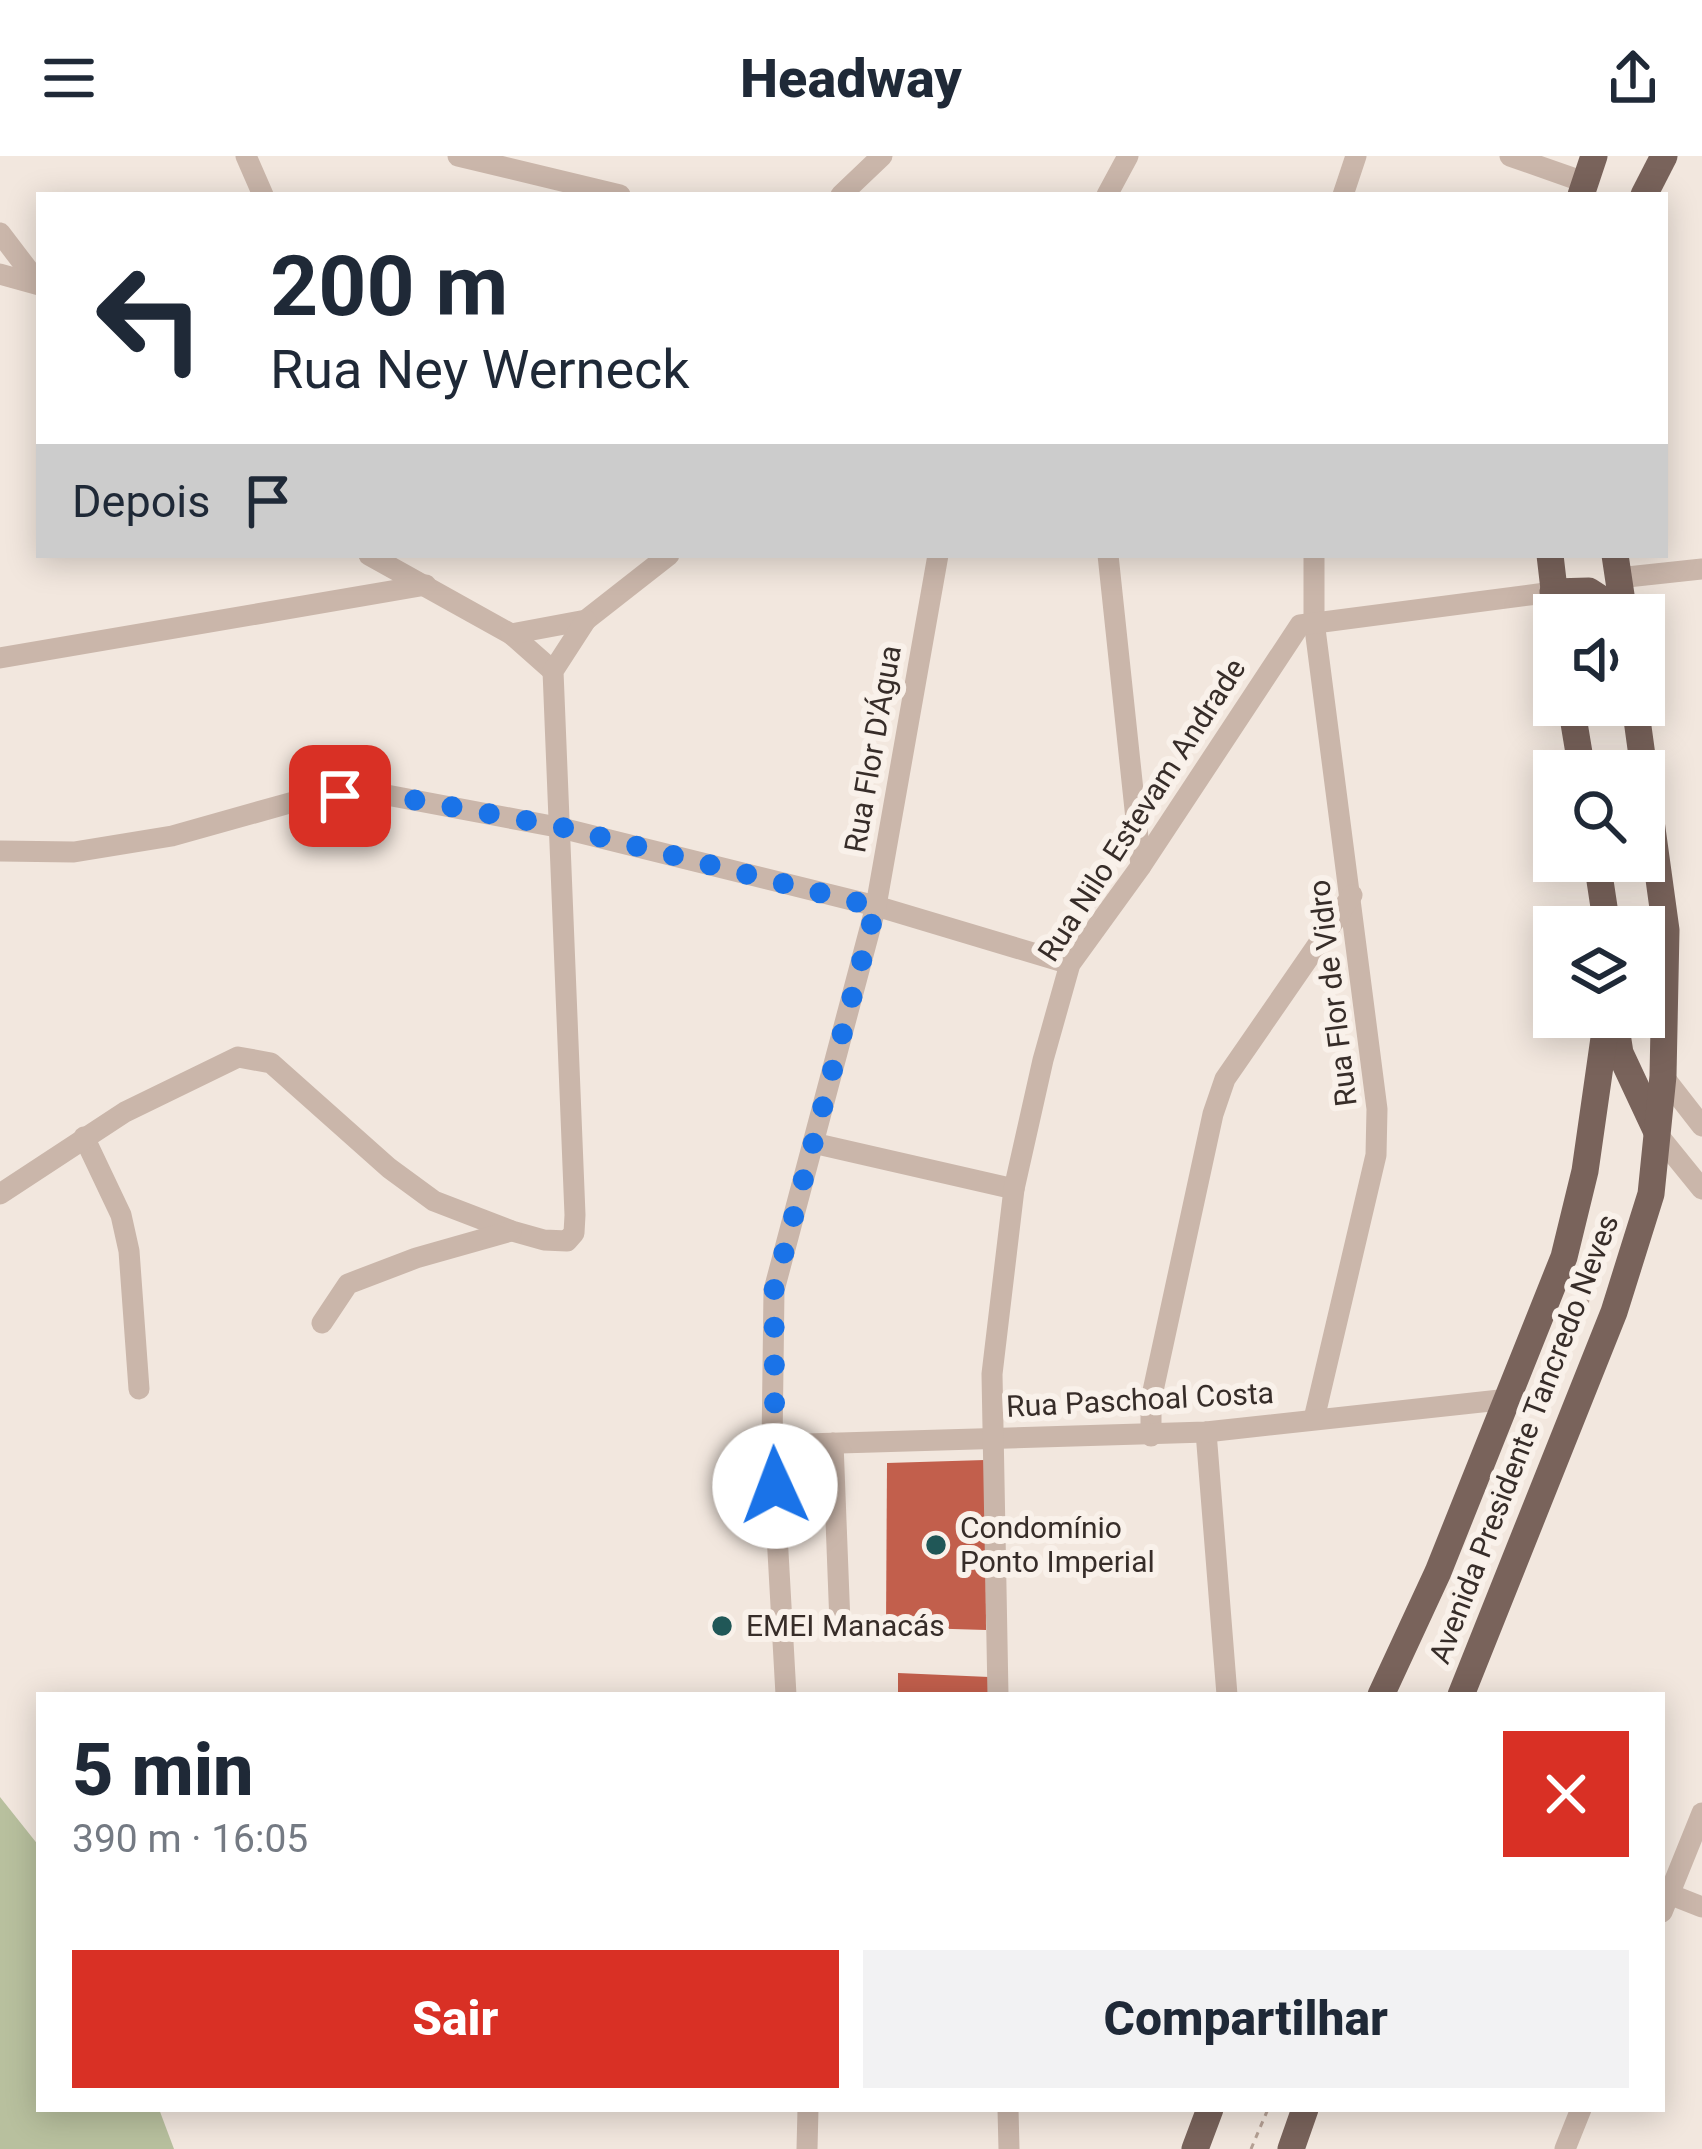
<!DOCTYPE html>
<html lang="pt">
<head>
<meta charset="utf-8">
<style>
  :root { --surface:#fff; --page:#f2f2f3; --text:#1f2937; --muted:#747a83; --accent:#d93025 }
  body { margin:0; font-family:Roboto,sans-serif; background:var(--page); color:var(--text); height:100vh; display:flex; flex-direction:column; font-size:45px; white-space:nowrap }
  * { box-sizing:border-box; margin:0 }
  p { font-size:39px; color:var(--muted) }
  .icon { flex:none; width:66px; height:66px; fill:none; stroke:currentColor; stroke-width:2; stroke-linecap:round; stroke-linejoin:round }
  .map { position:relative; flex:1; overflow:hidden }
  .sheet { position:absolute; left:36px; top:1536px; width:1629px; height:420px; display:flex; flex-direction:column; background:var(--surface); border-radius:0px; box-shadow:0 6px 30px #0003 }
  .sheet>* { flex:none }
  .top-card { position:absolute; left:36px; top:36px; width:1632px; height:366px; border-radius:0px; box-shadow:0 6px 30px #0003; background:#fff; color:var(--text); overflow:hidden }
  .controls { position:absolute; left:1533px; top:438px; display:grid; gap:24px }
  .controls a { display:grid; place-items:center; width:132px; height:132px; border-radius:0px; background:var(--surface); box-shadow:0 6px 30px #0003; font-size:60px }
  .pin { position:absolute; display:grid; place-items:center; width:102px; height:102px; color:#fff; margin:-51px; border-radius:24px; box-shadow:0 6px 18px #0006 }
  .me { position:absolute; width:132px; margin:-66px; rotate:358deg; stroke-linejoin:round; filter:drop-shadow(0 0 9px #0008) }
  .turn { display:flex; align-items:center; gap:42px; height:252px; padding:0 36px; font-size:54px }
  .turn .icon { width:156px; height:156px; stroke-width:2.5 }
  .turn b { display:block; font-size:84px; line-height:102px }
  .then { display:flex; align-items:center; height:114px; padding:0 36px; background:#0003; gap:24px; font-size:45px }
  .round { display:grid; place-items:center; flex:none; width:126px; height:126px; border-radius:0px; background:var(--page) }
  .headline { display:flex; align-items:center; justify-content:space-between; height:204px; padding:0 36px }
  h1 { font-size:72px; font-weight:800; line-height:90px }
  .primary-button { display:flex; gap:24px; margin-top:auto; padding:24px 36px }
  .primary-button a { flex:1; height:138px; border-radius:0px; background:var(--accent); color:#fff; font-size:48px; font-weight:800; line-height:138px; text-align:center }
  .primary-button a+a { background:var(--page); color:var(--text) }
  header { display:flex; justify-content:space-between; align-items:center; height:156px; padding:0 36px; background:var(--surface); font-size:54px; font-weight:800 }
  .map>svg:first-child { display:block }
  .green { fill:#b8c09e }
  .building { fill:#c25f4c }
  .lines { fill:none; stroke-linecap:round; stroke-linejoin:round }
  .path { stroke:#b5a094; stroke-width:3; stroke-dasharray:6 6; stroke-linecap:butt }
  .minor { stroke:#cab6aa; stroke-width:21 }
  .major { stroke:#79635b; stroke-width:27 }
  .route { stroke:#1a73e8; stroke-width:21; stroke-dasharray:0 37.8 }
  .poi-dot { fill:#205757; stroke:#f9f1ea; stroke-width:4.5 }
  .labels { text-anchor:middle; stroke-width:12; stroke-linejoin:round; paint-order:stroke }
  .street-label { font-size:30px; fill:#372d29; stroke:#f9f1ea }
  .poi-label { font-size:30px; fill:#372d29; stroke:#f9f1ea; text-anchor:start }
</style>
</head>
<body>
<header><svg class="icon" aria-label="menu" viewBox="0 0 24 24"><path d="M4 6h16M4 12h16M4 18h16"/></svg>Headway<svg class="icon" aria-label="share" viewBox="0 0 24 24"><path d="M12 15V3M7 8l5-5 5 5M5 13v7h14v-7"/></svg></header>
<div class="map">
<svg width="1702" height="1993" viewBox="0 0 1702 1993">
  <rect width="100%" height="100%" fill="#f2e7de"/>
  <!-- green -->
  <path class="green" d="M0,1641L39,1690V1953H159L174,1993H0Z"/>
  <!-- building -->
  <g class="building">
    <path d="M985,1304L986,1474L886,1471L887,1307Z"/>
    <path d="M898,1517L989,1521V1539H898Z"/>
  </g>
  <g class="lines">
    <!-- path -->
    <g class="path">
      <path d="M1581,1172L1598,1104L1617,1062"/>
      <path d="M1251,1993L1268,1953"/>
    </g>
    <!-- minor -->
    <g class="minor">
      <path d="M246,0L263,39"/>
      <path d="M458,0L620,39"/>
      <path d="M1510,0L1584,26"/>
      <path d="M841,39L882,0"/>
      <path d="M1107,39L1128,0"/>
      <path d="M1343,39L1356,0"/>
      <path d="M0,77L39,128"/>
      <path d="M0,118L39,129"/>
      <path d="M369,399L511,478L553,515"/>
      <path d="M1108,399L1141,710"/>
      <path d="M1618,422L1702,413"/>
      <path d="M511,478L586,464L669,399"/>
      <path d="M0,502L426,429"/>
      <path d="M0,695L74,696L172,680L304,643L376,637L557,671L876,750L1070,808"/>
      <path d="M1663,920L1702,970"/>
      <path d="M1658,979L1702,1033"/>
      <path d="M84,981L121,1059L129,1095L139,1233"/>
      <path d="M813,987L1014,1033"/>
      <path d="M0,1038L125,956L238,901L271,907L389,1012L434,1045L512,1075L544,1084L567,1085L574,1077L575,1059L553,515L586,464"/>
      <path d="M322,1167L348,1128L416,1102L511,1075"/>
      <path d="M1314,1263L1376,999L1377,953L1314,465V399"/>
      <path d="M1206,1276L1227,1539"/>
      <path d="M1151,1280V1244L1213,958L1225,923L1352,739"/>
      <path d="M833,1287L840,1468L848,1473L879,1472"/>
      <path d="M772,1289L1206,1276L1509,1243"/>
      <path d="M786,1539L772,1289L774,1134L876,750L938,399"/>
      <path d="M998,1539L992,1218L1014,1033L1043,904L1070,808L1141,710L1300,469L1553,436"/>
      <path d="M1669,1738L1702,1751"/>
      <path d="M1662,1756L1702,1657"/>
      <path d="M1008,1953L1009,1993"/>
      <path d="M807,1993L808,1953"/>
      <path d="M1565,1993L1581,1953"/>
    </g>
    <!-- major -->
    <g class="major">
      <path d="M1581,39L1594,0"/>
      <path d="M1644,39L1664,0"/>
      <path d="M1550,399L1557,459"/>
      <path d="M1615,399L1624,459"/>
      <path d="M1553,436L1589,435L1623,457"/>
      <path d="M1571,549L1582,615"/>
      <path d="M1597,705L1607,771"/>
      <path d="M1615,865L1620,897L1656,974"/>
      <path d="M1381,1539L1438,1416L1564,1101L1585,1015L1607,861"/>
      <path d="M1461,1539L1614,1156L1651,1038L1663,920L1666,774L1635,549"/>
      <path d="M1195,1993L1210,1953"/>
      <path d="M1291,1993L1305,1953"/>
    </g>
  </g>
  <g class="lines">
    <!-- route -->
    <path class="route" d="M340,640L376,637L557,670L876,751L774,1134L775,1330"/>
  </g>
  <!-- markers -->
  <g class="poi-dot">
    <circle cx="936" cy="1389" r="12"/>
    <circle cx="722" cy="1470" r="12"/>
  </g>
  <g class="labels">
    <!-- street labels -->
    <g class="street-label">
      <text transform="translate(873 593) rotate(-80)" y="10">Rua Flor D'Água</text>
      <text transform="translate(1142 654) rotate(-57)" y="10">Rua Nilo Estevam Andrade</text>
      <text transform="translate(1333 837) rotate(-97)" y="10">Rua Flor de Vidro</text>
      <text transform="translate(1140 1244) rotate(-3)" y="10">Rua Paschoal Costa</text>
      <text transform="translate(1524 1283) rotate(-69)" y="10">Avenida Presidente Tancredo Neves</text>
    </g>
    <!-- poi labels -->
    <g class="poi-label">
      <text x="960" y="1382">Condomínio<tspan x="960" dy="34">Ponto Imperial</tspan></text>
      <text x="746" y="1480">EMEI Manacás</text>
    </g>
  </g>
</svg>
<div class="controls">
<a><svg class="icon" aria-label="sound" viewBox="0 0 24 24"><path d="M4 9h4l5-4v14l-5-4H4zM17 9q2 3 0 6"/></svg></a>
<a><svg class="icon" aria-label="search" viewBox="0 0 24 24"><circle cx="10" cy="10" r="6"/><path d="M15 15l6 6"/></svg></a>
<a><svg class="icon" aria-label="layers" viewBox="0 0 24 24"><path d="M12 4l9 5-9 5-9-5zM3 14l9 5 9-5"/></svg></a>
</div>
<div class="pin" style="left:340px;top:640px;background:#d93025"><svg class="icon" aria-label="arrive" viewBox="0 0 24 24"><path d="M6 21V4h12l-3 4 3 4H6"/></svg></div>
<svg class="me" style="left:775px;top:1330px" viewBox="-20 -20 40 40"><circle r="19" fill="#fff"/><path d="M0-13L10 11 0 6-10 11z" fill="#1a73e8"/></svg>
<div class="top-card">
<div class="turn"><svg class="icon" aria-label="left" viewBox="0 0 24 24"><path d="M17 20v-9H6M10 6l-5 5 5 5"/></svg><div><b>200 m</b>Rua Ney Werneck</div></div>
<div class="then">Depois<svg class="icon" aria-label="arrive" viewBox="0 0 24 24"><path d="M6 21V4h12l-3 4 3 4H6"/></svg></div>
</div>
<section class="sheet">
<div class="headline"><div><h1>5 min</h1><p>390 m · 16:05</p></div><a class="round" style="background:#d93025;color:#fff"><svg class="icon" aria-label="close" viewBox="0 0 24 24"><path d="M6 6l12 12M18 6L6 18"/></svg></a></div>
<div class="primary-button"><a>Sair</a><a>Compartilhar</a></div>
</section>
</div>
</body>
</html>
